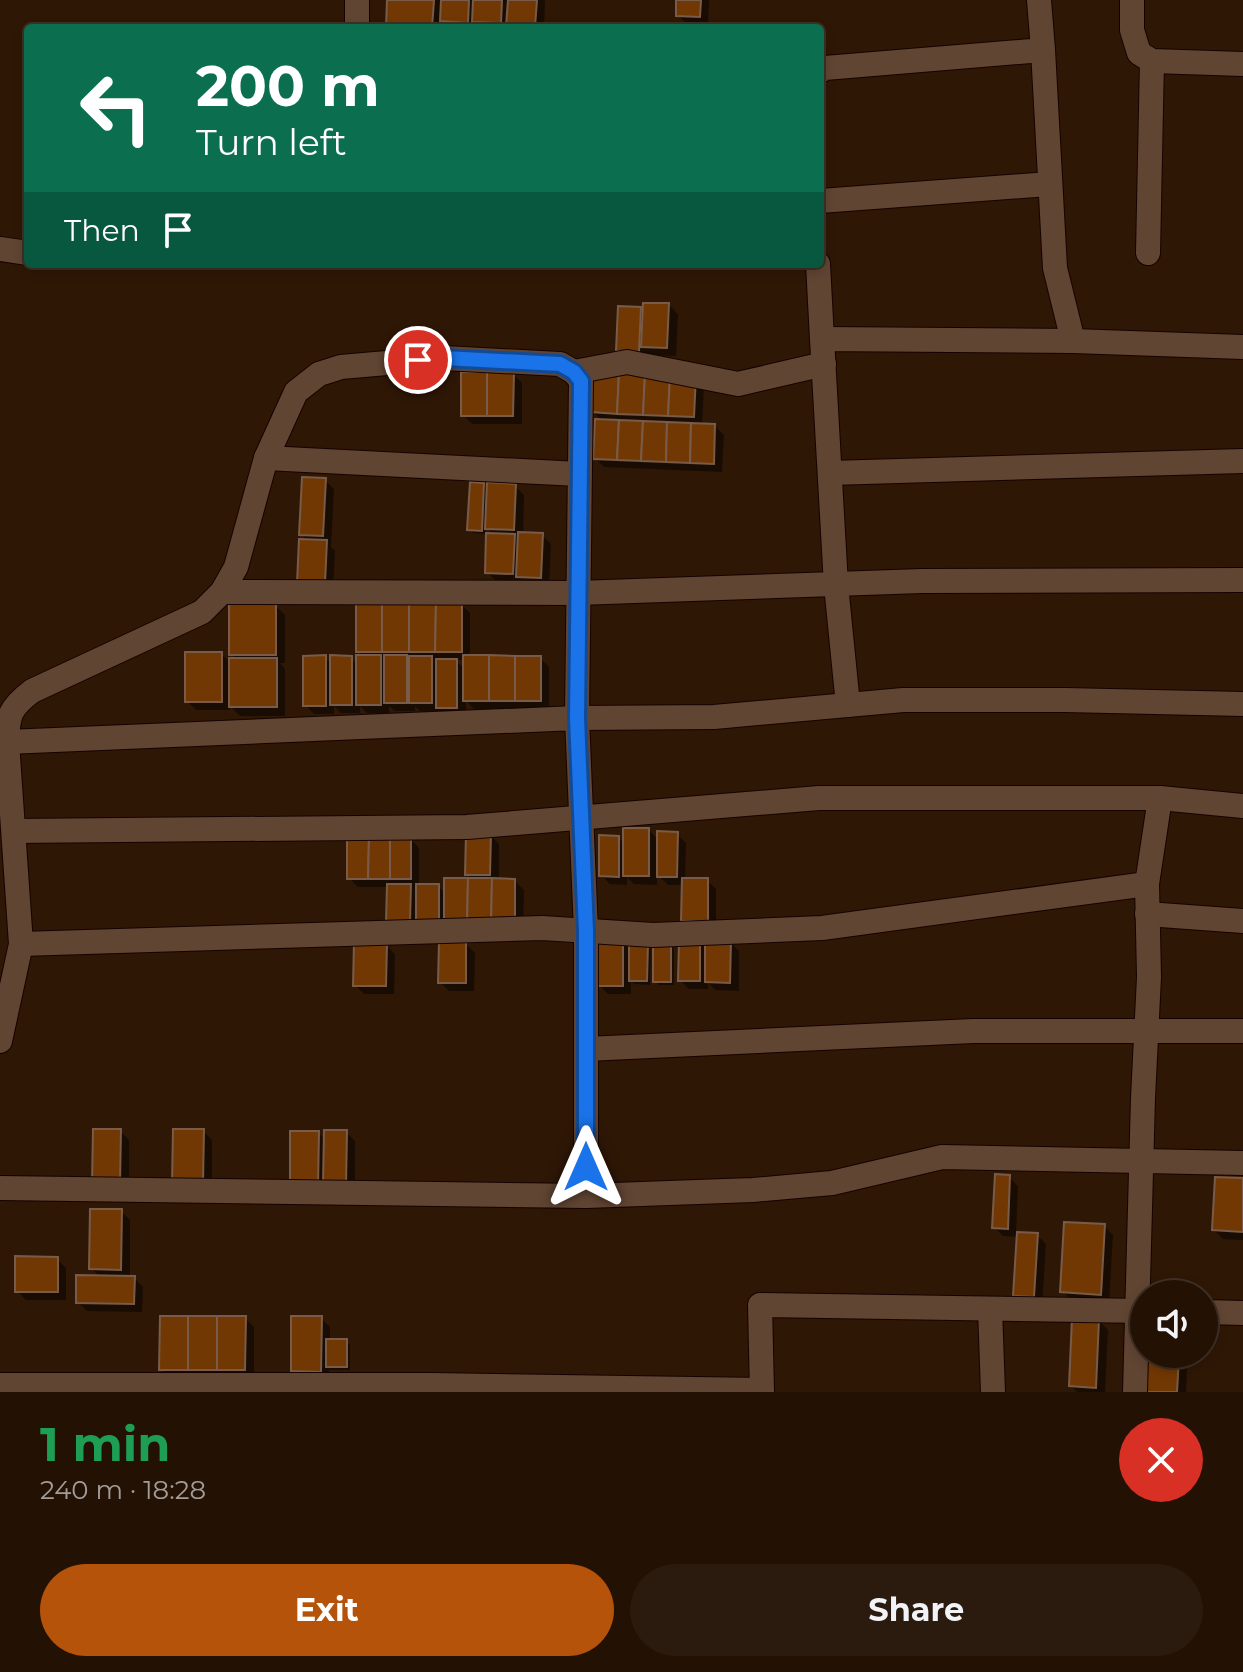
<!DOCTYPE html>
<html lang="en">
<head>
<meta charset="utf-8">
<style>
  :root { --surface:#231104; --page:#2b1a0e; --text:#f1f3f6; --muted:#a39d9a; --line:#403126; --accent:#b45309 }
  body { margin:0; font-family:Montserrat,sans-serif; background:var(--page); color:var(--text); height:100vh; display:flex; flex-direction:column; font-size:30px; white-space:nowrap }
  * { box-sizing:border-box; margin:0 }
  p { font-size:26px; color:var(--muted) }
  .icon { flex:none; width:44px; height:44px; fill:none; stroke:currentColor; stroke-width:2; stroke-linecap:round; stroke-linejoin:round }
  .map { position:relative; height:1392px; overflow:hidden }
  .sheet { display:flex; flex-direction:column; background:var(--surface); flex:1 }
  .sheet>* { flex:none }
  .guide { position:absolute; left:24px; top:24px; width:800px; height:244px; border-radius:8px; box-shadow:0 4px 12px #0003,0 0 0 2px var(--line); background:#0b6e4f; color:#fff; overflow:hidden }
  .buttons { position:absolute; left:1130px; top:1280px; display:grid; gap:16px }
  .buttons a { display:grid; place-items:center; width:88px; height:88px; border-radius:50%; background:var(--surface); box-shadow:0 4px 12px #0003,0 0 0 2px var(--line); font-size:40px }
  .pin { position:absolute; display:grid; place-items:center; width:68px; height:68px; color:#fff; margin:-34px; border:4px solid #fff; border-radius:50%; box-shadow:0 2px 8px #0007 }
  .me { position:absolute; width:88px; margin:-44px; rotate:0deg; stroke-linejoin:round; filter:drop-shadow(0 0 6px #0008) }
  .turn { display:flex; align-items:center; gap:28px; height:168px; padding:0 40px; font-size:36px }
  .turn .icon { width:104px; height:104px; stroke-width:2.5 }
  .turn b { display:block; font-size:56px; line-height:68px }
  .then { display:flex; align-items:center; height:76px; padding:0 40px; background:#0003; gap:16px; font-size:30px }
  .round { display:grid; place-items:center; flex:none; width:84px; height:84px; border-radius:42px; background:var(--page) }
  .summary { display:flex; align-items:center; justify-content:space-between; height:136px; padding:0 40px }
  h1 { font-size:48px; font-weight:700; line-height:60px; color:#1e9e55 }
  .button { display:flex; gap:16px; margin-top:auto; padding:16px 40px }
  .button a { flex:1; height:92px; border-radius:48px; background:var(--accent); color:#fff; font-size:32px; font-weight:700; line-height:92px; text-align:center }
  .button a+a { background:var(--page); color:var(--text) }
  .map>svg:first-child { display:block }
  .shadow { fill:#0007; fill-rule:evenodd }
  .building { fill:#723804; stroke:#785b48; stroke-width:2 }
  .lines { fill:none; stroke-linecap:round; stroke-linejoin:round }
  .minor-casing { stroke:#160300; stroke-width:26 }
  .minor { stroke:#614533; stroke-width:24 }
  .route-casing { stroke:#114b97; stroke-width:20 }
  .route { stroke:#1a73e8; stroke-width:14 }
</style>
</head>
<body>
<div class="map">
<svg width="1243" height="1392" viewBox="0 0 1243 1392">
  <rect width="100%" height="100%" fill="#2f1706"/>
  <!-- shadow -->
  <g class="shadow">
    <path d="M389,0H545L544,28L509,26V28H481L477,24V28H449L446,25V28H388Z"/>
    <path d="M678,0H709L708,25L687,24L678,15Z"/>
    <path d="M669,305L678,314L676,356L648,355L627,359L618,350L640,309L644,314Z"/>
    <path d="M595,373L704,386L702,426H715L724,435L722,472L604,467L595,458L603,421L593,412Z"/>
    <path d="M513,374L522,383V424H472L463,415Z"/>
    <path d="M325,480L334,489L331,547L335,551L333,592L308,591V541L301,534Z"/>
    <path d="M483,485L489,490L515,486L524,495L523,534L542,535L551,544L549,586L527,585L521,579V582L496,581L487,572L494,536L486,527L485,534L473,533L470,529Z"/>
    <path d="M461,604L470,613V657L540,658L549,667V709H474L466,701V716H447L441,711H420L415,706V711H395L389,706V713H367L360,706V713H341L334,706V714H314L305,705L325,657L332,665L351,658L358,665L364,657L358,651ZM455,660H465V669Z"/>
    <path d="M276,606L285,615V663H280L285,669V716H240L230,706V710H196L187,701L221,654L231,663L237,660L231,654Z"/>
    <path d="M649,830L659,841L677,834L686,843L685,880H707L716,889V929H692L683,920L684,885H668L657,874V885L634,884L627,877V885L610,884L601,875L618,838L625,844Z"/>
    <path d="M490,835L499,844V880L515,881L524,890L523,933L397,931L389,887H358L349,878L411,839L419,848V886H438L446,894L473,880L467,874Z"/>
    <path d="M623,942L631,950L647,946L651,950L650,985L634,984L631,981V994H608L599,985Z"/>
    <path d="M730,942L739,951V991L716,990L708,983V989H689L680,980L700,943L707,950Z"/>
    <path d="M466,944L475,953L474,991H449L440,982Z"/>
    <path d="M386,945L395,954L394,994H364L355,985Z"/>
    <path d="M670,945L674,949V985H659L655,981Z"/>
    <path d="M120,1131L129,1140V1192H103Z"/>
    <path d="M203,1131L212,1140V1192H183Z"/>
    <path d="M346,1132L355,1141V1194L301,1196L318,1133L326,1140Z"/>
    <path d="M1009,1177L1018,1186L1016,1234L1037,1235L1046,1244L1042,1306L1024,1304L1015,1296L1019,1237L1003,1236L994,1227Z"/>
    <path d="M1243,1180V1240L1223,1239L1214,1230Z"/>
    <path d="M121,1211L130,1220V1278H134L143,1287L142,1312L87,1311L78,1302L100,1277L91,1268Z"/>
    <path d="M1104,1226L1113,1235L1109,1303L1071,1300L1062,1291Z"/>
    <path d="M57,1259L66,1268V1300H26L17,1291Z"/>
    <path d="M245,1318L254,1327V1378H170L161,1369Z"/>
    <path d="M321,1318L330,1327V1341H346L350,1345V1370H329V1380L302,1379L293,1371Z"/>
    <path d="M1099,1321L1108,1330L1105,1392H1077L1071,1386Z"/>
    <path d="M1178,1359L1187,1368L1186,1392H1138Z"/>
  </g>
  <!-- building -->
  <g class="building">
    <path d="M387,0H434L432,28H386Z"/>
    <path d="M441,0H469L468,23L440,21Z"/>
    <path d="M473,0H502L501,23L472,22Z"/>
    <path d="M508,0H537L535,27L506,26Z"/>
    <path d="M676,0H701L700,17L676,16Z"/>
    <path d="M643,303H669L667,348L641,347Z"/>
    <path d="M618,306L641,307L639,352L616,351Z"/>
    <path d="M593,371L619,372L617,414L591,412Z"/>
    <rect x="461" y="372" width="26" height="44"/>
    <path d="M487,372H514L513,416H487Z"/>
    <path d="M619,372L645,373L643,415L617,414Z"/>
    <path d="M645,373L670,375L668,416L643,415Z"/>
    <path d="M670,375H696L694,417L668,416Z"/>
    <path d="M595,419L619,420L617,460L593,459Z"/>
    <path d="M619,420L643,421L641,461L617,460Z"/>
    <path d="M643,421L667,422L666,462L641,461Z"/>
    <path d="M667,422L691,423L690,463L666,462Z"/>
    <path d="M691,423L715,424L714,464L690,463Z"/>
    <path d="M302,477L326,478L323,536L299,535Z"/>
    <path d="M470,482L484,483L482,531L467,530Z"/>
    <path d="M487,482L516,484L514,530L485,529Z"/>
    <path d="M518,532L543,533L541,578L516,577Z"/>
    <path d="M486,533L515,534L513,574L485,573Z"/>
    <path d="M299,539L327,540L325,584L297,583Z"/>
    <rect x="356" y="602" width="26" height="50"/>
    <rect x="382" y="602" width="27" height="50"/>
    <path d="M409,602H436L435,652H409Z"/>
    <path d="M436,602H462V652H435Z"/>
    <rect x="229" y="604" width="47" height="51"/>
    <rect x="185" y="652" width="37" height="50"/>
    <path d="M326,655V706H303V656Z"/>
    <path d="M330,655L352,656V705H330Z"/>
    <rect x="356" y="655" width="25" height="50"/>
    <rect x="384" y="655" width="23" height="48"/>
    <rect x="463" y="655" width="26" height="46"/>
    <path d="M489,655L515,656V701H489Z"/>
    <rect x="409" y="656" width="23" height="47"/>
    <rect x="515" y="656" width="26" height="45"/>
    <rect x="229" y="658" width="48" height="49"/>
    <rect x="436" y="659" width="21" height="49"/>
    <rect x="623" y="828" width="26" height="48"/>
    <path d="M657,831L678,832L677,877H657Z"/>
    <path d="M466,833H491L490,875H465Z"/>
    <path d="M599,835L619,836V877L599,876Z"/>
    <path d="M347,836L369,837L368,879H347Z"/>
    <path d="M369,837H390V879H368Z"/>
    <rect x="390" y="837" width="21" height="42"/>
    <path d="M444,878H468L467,925L444,924Z"/>
    <path d="M468,878H492L491,925H467Z"/>
    <path d="M492,878L515,879V925H491Z"/>
    <path d="M682,878H708V921H681Z"/>
    <path d="M387,884H411L410,923H386Z"/>
    <rect x="416" y="884" width="23" height="38"/>
    <path d="M598,940H623V986H597Z"/>
    <path d="M705,940H731L730,983L705,982Z"/>
    <path d="M679,941H700V981H678Z"/>
    <path d="M354,942L387,943L386,986H353Z"/>
    <path d="M439,942H466V983H438Z"/>
    <rect x="653" y="943" width="18" height="39"/>
    <path d="M629,944H648L647,981H629Z"/>
    <path d="M93,1129H121L120,1184H92Z"/>
    <path d="M173,1129H204L203,1184H172Z"/>
    <path d="M324,1130H347L346,1186L323,1185Z"/>
    <path d="M290,1131H319L318,1188L290,1187Z"/>
    <path d="M995,1174L1010,1175L1008,1229L992,1228Z"/>
    <path d="M1215,1177L1243,1178V1232L1212,1230Z"/>
    <path d="M90,1209H122L121,1270L89,1269Z"/>
    <path d="M1064,1222L1105,1224L1101,1295L1060,1292Z"/>
    <path d="M1017,1232L1038,1233L1034,1297L1013,1296Z"/>
    <path d="M15,1256L58,1257V1292H15Z"/>
    <path d="M76,1275L135,1276L134,1304L76,1303Z"/>
    <path d="M160,1316H188V1370H159Z"/>
    <rect x="188" y="1316" width="29" height="54"/>
    <path d="M217,1316H246L245,1370H217Z"/>
    <path d="M291,1316H322L321,1372L291,1371Z"/>
    <path d="M1072,1318L1099,1319L1096,1388L1069,1386Z"/>
    <rect x="326" y="1339" width="21" height="28"/>
    <path d="M1138,1355L1179,1357L1177,1392H1136Z"/>
  </g>
  <g class="lines">
    <defs>
      <g id="minor">
        <path d="M1132,0V30L1139,53L1152,61L1243,64"/>
        <path d="M357,28V0"/>
        <path d="M1043,50L1055,268L1073,341"/>
        <path d="M820,71L825,68L1043,50L1039,0"/>
        <path d="M820,201L1049,184"/>
        <path d="M0,249L28,253"/>
        <path d="M1148,253L1152,61"/>
        <path d="M818,264L822,339"/>
        <path d="M574,372L627,362L738,384L824,364"/>
        <path d="M266,458L579,474"/>
        <path d="M830,473L1243,461"/>
        <path d="M222,592L577,593L922,581L1243,580"/>
        <path d="M848,705L836,585L822,339L1073,341L1243,347"/>
        <path d="M0,742H7L21,944L0,1041"/>
        <path d="M14,831L467,827L819,798H1160L1243,806"/>
        <path d="M1147,914L1243,921"/>
        <path d="M21,944L542,928L653,935L822,928L1147,884"/>
        <path d="M586,1049L973,1031H1243"/>
        <path d="M0,1188L586,1196L753,1190L832,1183L942,1157L1243,1163"/>
        <path d="M586,1196V931L577,718L581,381L574,372L560,364L444,358L341,367L319,374L296,392L266,458L236,567L222,592L202,612L32,691C10,708 8,714 7,742L577,718L714,717L903,700H1065L1243,704"/>
        <path d="M990,1309L993,1392"/>
        <path d="M1204,1312L1243,1313"/>
        <path d="M0,1385H432L762,1390"/>
        <path d="M762,1392L760,1305L1144,1311"/>
        <path d="M1135,1392L1143,1098L1149,977L1147,884L1160,798"/>
      </g>
    </defs>
    <!-- minor casing -->
    <use href="#minor" class="minor-casing"/>
    <!-- minor -->
    <use href="#minor" class="minor"/>
  </g>
  <g class="lines">
    <defs>
      <path id="route" d="M418,360L444,358L560,364L574,372L581,381L577,718L586,931V1167"/>
    </defs>
    <!-- route casing -->
    <use href="#route" class="route-casing"/>
    <!-- route -->
    <use href="#route" class="route"/>
  </g>
</svg>
<div class="buttons">
<a><svg class="icon" aria-label="sound" viewBox="0 0 24 24"><path d="M4 9h4l5-4v14l-5-4H4zM17 9q2 3 0 6"/></svg></a>
</div>
<div class="pin" style="left:418px;top:360px;background:#d93025"><svg class="icon" aria-label="arrive" viewBox="0 0 24 24"><path d="M6 21V4h12l-3 4 3 4H6"/></svg></div>
<svg class="me" style="left:586px;top:1167px" viewBox="-20 -20 40 40"><path d="M0-17L14 15 0 8-14 15z" fill="#1a73e8" stroke="#fff" stroke-width="4"/></svg>
<div class="guide">
<div class="turn"><svg class="icon" aria-label="left" viewBox="0 0 24 24"><path d="M17 20v-9H6M10 6l-5 5 5 5"/></svg><div><b>200 m</b>Turn left</div></div>
<div class="then">Then<svg class="icon" aria-label="arrive" viewBox="0 0 24 24"><path d="M6 21V4h12l-3 4 3 4H6"/></svg></div>
</div>
</div>
<section class="sheet">
<div class="summary"><div><h1>1 min</h1><p>240 m · 18:28</p></div><a class="round" style="background:#d93025;color:#fff"><svg class="icon" aria-label="close" viewBox="0 0 24 24"><path d="M6 6l12 12M18 6L6 18"/></svg></a></div>
<div class="button"><a>Exit</a><a>Share</a></div>
</section>
</body>
</html>
